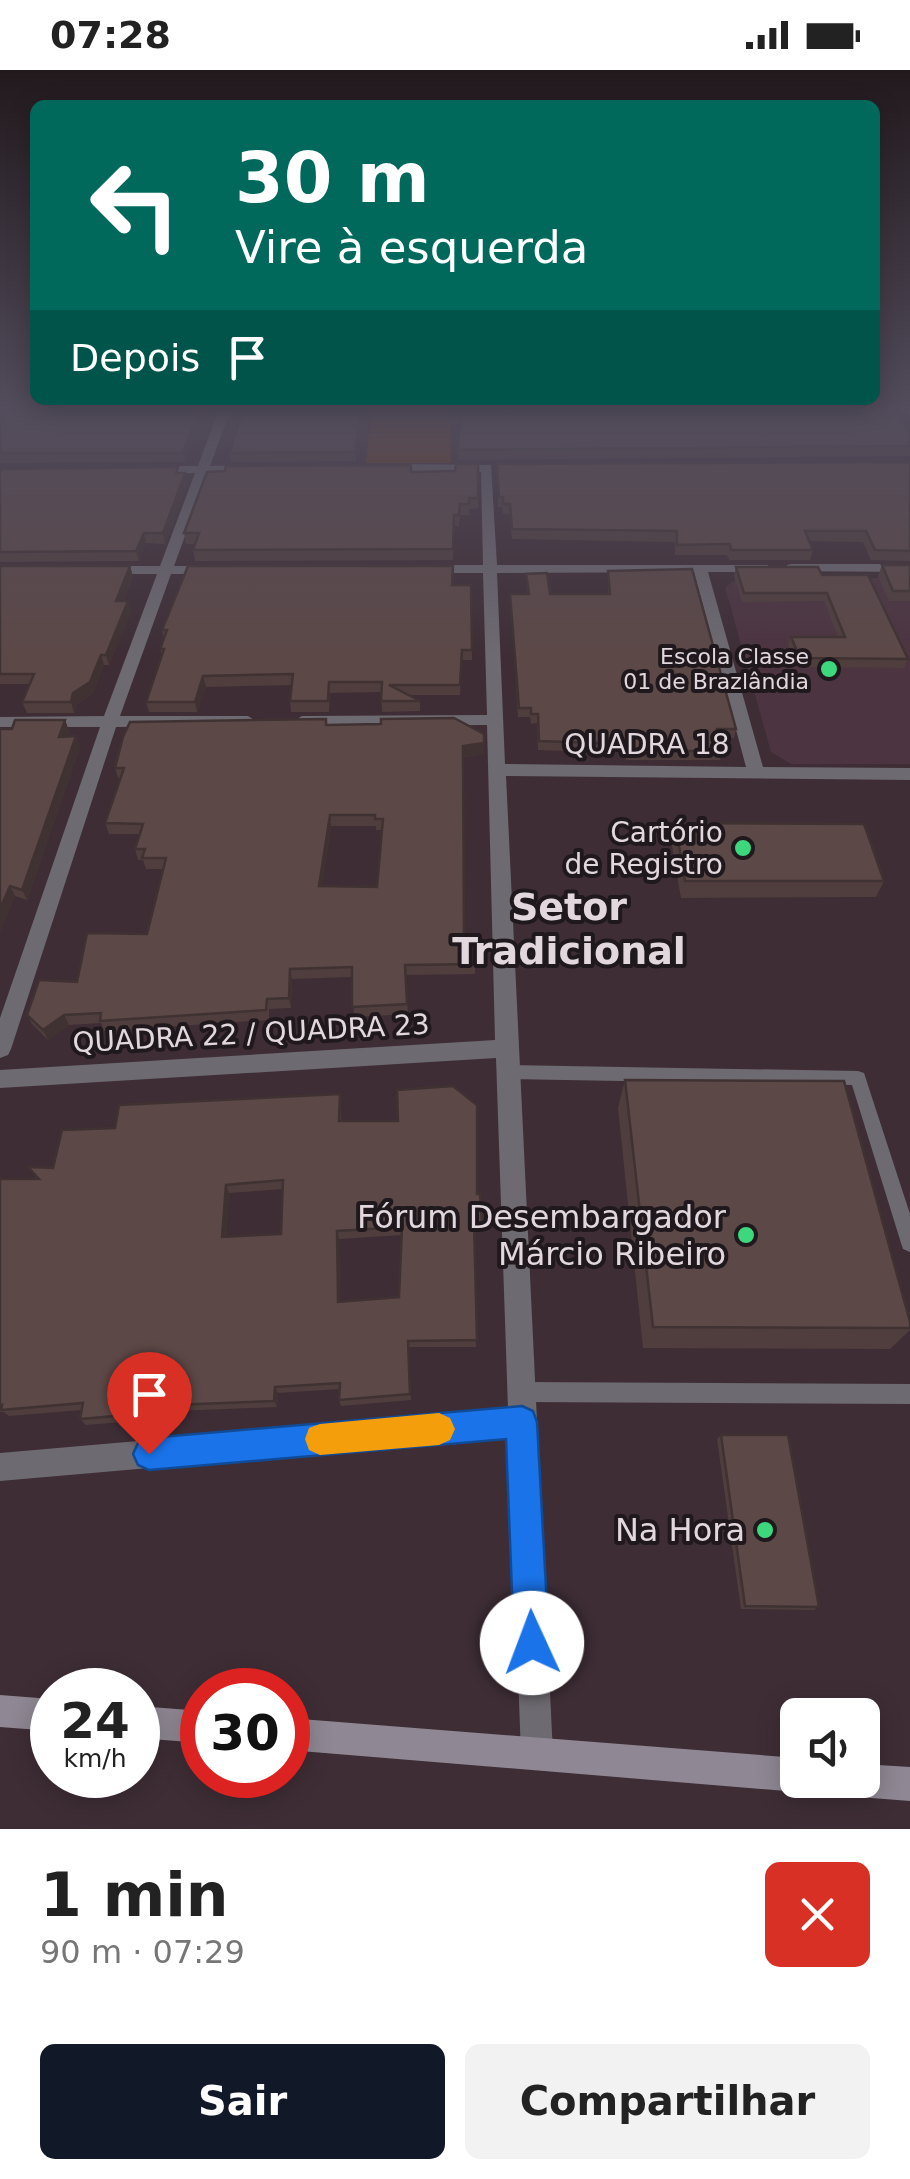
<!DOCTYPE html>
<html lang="pt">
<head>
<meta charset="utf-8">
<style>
  :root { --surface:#fff; --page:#f2f2f2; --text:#222; --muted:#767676; --accent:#111827 }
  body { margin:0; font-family:"DejaVu Sans",sans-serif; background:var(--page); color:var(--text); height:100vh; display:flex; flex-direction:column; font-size:38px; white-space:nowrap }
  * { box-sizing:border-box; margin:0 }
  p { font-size:32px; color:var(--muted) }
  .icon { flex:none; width:55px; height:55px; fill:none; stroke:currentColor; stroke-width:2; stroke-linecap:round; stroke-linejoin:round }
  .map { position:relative; height:1759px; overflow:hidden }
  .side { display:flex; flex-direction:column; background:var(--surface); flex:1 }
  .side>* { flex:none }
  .hud { position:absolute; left:30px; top:30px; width:850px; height:305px; border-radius:15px; box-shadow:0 5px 25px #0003; background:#00695c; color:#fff; overflow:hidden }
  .tools { position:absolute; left:780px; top:1628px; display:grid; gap:20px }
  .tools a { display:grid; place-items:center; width:100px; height:100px; border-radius:15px; background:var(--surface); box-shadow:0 5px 25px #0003; font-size:50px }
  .speed { position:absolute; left:30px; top:1598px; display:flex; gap:20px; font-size:50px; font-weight:700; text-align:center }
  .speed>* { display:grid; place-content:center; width:130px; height:130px; border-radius:50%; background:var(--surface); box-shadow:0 5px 25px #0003; line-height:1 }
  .speed small { font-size:25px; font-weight:400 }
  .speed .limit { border:15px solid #d22; background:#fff; color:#111 }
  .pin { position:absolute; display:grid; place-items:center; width:85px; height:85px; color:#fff; margin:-102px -42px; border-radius:50% 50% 50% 0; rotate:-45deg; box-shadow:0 0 10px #0007 }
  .pin .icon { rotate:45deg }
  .me { position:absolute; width:110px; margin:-55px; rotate:358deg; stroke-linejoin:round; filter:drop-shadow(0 0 8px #0008) }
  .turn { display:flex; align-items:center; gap:35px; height:210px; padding:0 40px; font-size:45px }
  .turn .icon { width:130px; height:130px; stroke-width:2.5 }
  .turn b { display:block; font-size:70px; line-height:85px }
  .then { display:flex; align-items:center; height:95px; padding:0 40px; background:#0003; gap:20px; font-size:38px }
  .round { display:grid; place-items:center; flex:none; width:105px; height:105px; border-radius:15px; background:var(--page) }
  .headline { display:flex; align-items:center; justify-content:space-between; height:170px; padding:0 40px }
  h1 { font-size:60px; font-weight:800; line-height:75px }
  .cta { display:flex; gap:20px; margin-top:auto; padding:20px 40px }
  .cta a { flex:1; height:115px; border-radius:15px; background:var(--accent); color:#fff; font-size:40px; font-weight:800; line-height:115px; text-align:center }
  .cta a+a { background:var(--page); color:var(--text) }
  .status { display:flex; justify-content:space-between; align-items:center; height:70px; padding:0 50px; background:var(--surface); direction:ltr }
  .status svg { height:28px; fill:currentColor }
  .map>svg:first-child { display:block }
  .built { fill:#4c3440 }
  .green { fill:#703c16 }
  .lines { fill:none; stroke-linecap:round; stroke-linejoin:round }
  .lane { fill:#6e6a71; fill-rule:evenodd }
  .street { fill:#6e6a71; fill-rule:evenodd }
  .secondary { fill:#8f8894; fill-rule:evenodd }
  .wall { fill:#4f3e3d; fill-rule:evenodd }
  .shaded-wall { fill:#403232 }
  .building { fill:#5c4847; stroke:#403232; stroke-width:2.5; fill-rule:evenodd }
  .route { fill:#1a73e8; stroke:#114b97; stroke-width:2.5 }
  .slow { fill:#f59e0b }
  .poi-dot { fill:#3dd77e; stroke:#1f181c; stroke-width:4 }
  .labels { text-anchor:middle; stroke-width:8; stroke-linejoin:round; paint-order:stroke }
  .far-poi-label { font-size:22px; fill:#e2d7dc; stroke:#1f181c; text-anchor:end }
  .street-label { font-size:28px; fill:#e2d7dc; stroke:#1f181c }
  .poi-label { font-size:28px; fill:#e2d7dc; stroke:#1f181c; text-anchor:end }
  .near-poi-label { font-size:32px; fill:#e2d7dc; stroke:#1f181c; text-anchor:end }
  .district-label { font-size:38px; font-weight:bold; fill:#e2d7dc; stroke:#1f181c }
</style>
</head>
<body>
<div class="status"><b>07:28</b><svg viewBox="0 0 49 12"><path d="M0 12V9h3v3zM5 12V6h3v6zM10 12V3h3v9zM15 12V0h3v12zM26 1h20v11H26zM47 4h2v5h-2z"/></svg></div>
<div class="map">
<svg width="910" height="1759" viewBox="0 0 910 1759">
  <rect width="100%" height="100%" fill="#3e2d35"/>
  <!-- built -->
  <path class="built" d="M739,508H910V694H791L771,682L725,517Z"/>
  <!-- green -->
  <path class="green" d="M371,339H450L451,393H366Z"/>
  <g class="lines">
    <!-- lane -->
    <g class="lane">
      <path d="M507,995L858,1001L864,1003L910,1144V1182L903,1179L901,1173L852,1015L507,1009L501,1007L499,1002L501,997Z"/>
      <path d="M519,1312L910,1314V1334L519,1332L512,1329L509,1322L512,1315Z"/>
    </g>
    <!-- street -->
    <g class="street">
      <path d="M219,339H231L210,396L253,395L259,399L253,403H208L174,496H213L220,500L213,504H171L120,646H248L256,651L248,656L116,657L11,979L8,985L0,988V948L100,657H0V647L104,646L157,504H107L100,500L107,496H160L195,403L152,404L146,400L152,396H198Z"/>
      <path d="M387,394L491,395L497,495H768V501L763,502H708L763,697L910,698V710L506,706L553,1684L549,1696L537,1700L525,1696L521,1684L509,1367L0,1411V1383L508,1339L496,988L0,1018V1000L495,970L487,655L302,656L294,651L302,646L487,645L483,503H427L420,499L427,495H483L481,402L383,401L381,398ZM694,502L746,697L505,694L497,503Z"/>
      <path d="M792,494H910V502L787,501V495Z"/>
    </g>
    <!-- secondary -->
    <g class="secondary">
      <path d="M903,339H910V345L906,344Z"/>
      <path d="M0,1625L52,1629V1661L0,1657Z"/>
      <path d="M138,1636L202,1641V1673L138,1668Z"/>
      <path d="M288,1648L798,1688V1710H812L810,1717L798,1722L288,1680Z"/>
      <path d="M862,1694L910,1697V1731L859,1727L847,1722L842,1710H862Z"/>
    </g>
  </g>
  <!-- wall -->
  <g class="wall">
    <path d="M0,339H204L185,392L0,393Z"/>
    <path d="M361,339L356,391L232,392L230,383Z"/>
    <path d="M450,339L852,343L850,339H892L910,363V386L458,390L460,354H450Z"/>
    <path d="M910,392V491L871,490L863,472L810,471L813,480L810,490H729L727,485H675V472L512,469L509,444H503L502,437H498L497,394Z"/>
    <path d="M0,399L185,403L188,412L165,474L146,473L139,491L0,492Z"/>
    <path d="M412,402L478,428V438L469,439V445H460L459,456H454L453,490L195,491L193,480L195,474H186L184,463Z"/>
    <path d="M882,495H910V531H889L878,506Z"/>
    <path d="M0,496H130L133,507L123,531H128L131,541L109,595H104L93,623L77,634L74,643H27L22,632L30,614H0Z"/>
    <path d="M736,497L822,505L908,589L904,598L797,597L788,575L791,567H838L824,531L742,532L734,506Z"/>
    <path d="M608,501L736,659L734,668H719L722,681L720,690H626L625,683L538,680L537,653L531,654L530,647H518L510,524H527L526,504L550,524H608Z"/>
    <path d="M453,515H471L472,590H462L460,625H409L420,631V641L382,642L381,622L330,623L329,642H291L290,631L292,615L206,617L197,642H149L146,632L162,585L160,579L164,569L162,560Z"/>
    <path d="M65,650L69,661L67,667L80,677L27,830L15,826L0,861L12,659Z"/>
    <path d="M327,655L484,684L464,687V871H475V904L406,905L408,944L354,947L352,907L292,909L291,938L269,939V950L104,961L101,953L69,955L48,970L32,954L27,945L147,864L164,799H146L143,790H138L135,779L140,764H109L105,753L120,708H118L115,698ZM331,756H376V760H382L377,817L322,816Z"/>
    <path d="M675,753L884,811L876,827L681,828L671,770Z"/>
    <path d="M625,1010L910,1252V1260L890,1279L643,1278L618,1038Z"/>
    <path d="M340,1024L341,1051L477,1124L482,1153V1161H474L476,1277H409L411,1330L341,1336L339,1330V1319L278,1323L277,1337L152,1342L144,1350L86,1355L80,1349L82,1340L9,1346L4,1342H0V1109H37L28,1097L53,1098L115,1058ZM283,1119L281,1164L226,1167L229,1123ZM402,1165L399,1227L340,1232L339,1169Z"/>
    <path d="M721,1365L819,1537L814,1540L741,1539L717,1369Z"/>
  </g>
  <!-- shaded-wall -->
  <g class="shaded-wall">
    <path d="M199,339H204L185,392L183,383Z"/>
    <path d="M360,339H361L356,391L355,382Z"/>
    <path d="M185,403L188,412L165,474L163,463Z"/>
    <path d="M144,463L146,473L139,491L136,481Z"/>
    <path d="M130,496L133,507L119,541L116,531Z"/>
    <path d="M128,531L131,541L109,595L106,585Z"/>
    <path d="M101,585L104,595L93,623L77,634L74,643L71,632L73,623Z"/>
    <path d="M203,606L206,617L197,642L195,632Z"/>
    <path d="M65,650L69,661L63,677L59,667Z"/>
    <path d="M76,666L80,677L27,830L22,820Z"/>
    <path d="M484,673V684L463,687V676Z"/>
    <path d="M330,745L331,756L321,827L319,816Z"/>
    <path d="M10,816L15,826L0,861V839Z"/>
    <path d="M290,899L292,909L291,938L289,928Z"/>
    <path d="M64,945L69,955L48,970L43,960Z"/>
    <path d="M226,1115L229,1123L226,1175L222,1167Z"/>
    <path d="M337,1161L339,1169L340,1239L338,1232Z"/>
    <path d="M275,1317L278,1323L277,1337L274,1331Z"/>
    <path d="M147,1336L152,1342L144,1350L139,1344Z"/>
  </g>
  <!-- building -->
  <g class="building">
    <path d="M0,339H199L183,383H0Z"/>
    <path d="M243,339H360L355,382L230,383Z"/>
    <path d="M450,339H800L801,342L861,343L859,339H892L910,363V376L458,380L461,344H450Z"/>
    <path d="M910,392V481L875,480L866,461H805L813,480H731L730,474L677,475V461L512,459L510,434H503V427H499L497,394Z"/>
    <path d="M456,394H478V428H469V434H460L459,445H454L453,479L193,480L199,463H184L207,402L225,401L226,396L411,395V402L455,401Z"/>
    <path d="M178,397L176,403H185L163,463H144L136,481L0,482V399Z"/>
    <path d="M882,495H910V521H893Z"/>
    <path d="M0,496H130L116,531H128L106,585H101L90,612L73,623L71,632H22L34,604H0Z"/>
    <path d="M188,496H453L452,515H471L472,580H462L460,615H389L420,631H381L382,612H329L328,631H290L293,604L203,606L195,632H146L164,579H160L167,560H162Z"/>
    <path d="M736,497H818L822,505H868L908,589L800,588L791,567H845L827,523H744Z"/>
    <path d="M692,499L736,659H717L722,681H628L626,674L539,671L538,644H531V638H519L510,524H529L526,504L547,503L550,524H610L608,501Z"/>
    <path d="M454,648L484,664V673L463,676L464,871H475V894L405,895L407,934L352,937V897L290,899L289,928L267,929L266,940L100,951L101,943L64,945L43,960L27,945L39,910L77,912L87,863L147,864L166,788H142L145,779H135L143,754L105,753L124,698H115L123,667L130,652L326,649V655L381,654V649ZM330,745H375V749H383L377,817L319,816Z"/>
    <path d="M15,650H65L59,667L76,666L22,820L10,816L0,839V659H12Z"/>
    <path d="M675,753L864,754L884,811H685Z"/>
    <path d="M625,1010L844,1011L910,1252V1258L653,1257Z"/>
    <path d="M453,1016L477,1035V1124H480L482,1153H474L477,1270L408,1271L410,1324L339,1330L340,1313L275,1317L274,1331L147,1336L139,1344L80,1349L83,1333L1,1340L2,1335L0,1336V1109H39L28,1097L53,1098L62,1060L115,1058L119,1035L340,1024L339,1051H398L397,1020ZM283,1110L281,1164L222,1167L226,1115ZM402,1157L399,1227L338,1232L337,1161Z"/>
    <path d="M721,1365H788L819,1537L745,1536Z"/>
  </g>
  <!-- sky -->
  <linearGradient id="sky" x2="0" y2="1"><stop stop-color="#22191d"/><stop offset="0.58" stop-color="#524c5c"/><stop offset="1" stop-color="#524c5c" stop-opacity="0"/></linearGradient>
  <rect width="910" height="586" fill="url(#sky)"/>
  <!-- route -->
  <path class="route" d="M522,1336L533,1341L537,1352L549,1573L544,1586L532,1591L519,1586L514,1573L506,1369L149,1400L138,1395L133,1384L138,1373L149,1368Z"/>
  <!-- slow -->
  <path class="slow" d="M439,1343L450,1348L455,1359L450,1370L439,1375L320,1385L309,1380L305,1369L309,1358L320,1354Z"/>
  <!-- markers -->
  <g class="poi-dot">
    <circle cx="829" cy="599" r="10"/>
    <circle cx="743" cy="778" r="10"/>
    <circle cx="746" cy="1165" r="10"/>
    <circle cx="765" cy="1460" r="10"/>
  </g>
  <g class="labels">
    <!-- far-poi labels -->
    <g class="far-poi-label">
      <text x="809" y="594">Escola Classe<tspan x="809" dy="25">01 de Brazlândia</tspan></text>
    </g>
    <!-- street labels -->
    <g class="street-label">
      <text x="647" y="684">QUADRA 18</text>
      <text transform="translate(251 963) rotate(-3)" y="10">QUADRA 22 / QUADRA 23</text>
    </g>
    <!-- poi labels -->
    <g class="poi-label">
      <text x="723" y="772">Cartório<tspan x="723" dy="32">de Registro</tspan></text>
    </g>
    <!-- near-poi labels -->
    <g class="near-poi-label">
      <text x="726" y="1158">Fórum Desembargador<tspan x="726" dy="37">Márcio Ribeiro</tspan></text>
      <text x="745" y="1471">Na Hora</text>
    </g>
    <!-- district labels -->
    <g class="district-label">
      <text x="569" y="850">Setor<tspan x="569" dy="44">Tradicional</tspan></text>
    </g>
  </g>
</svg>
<div class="tools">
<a><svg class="icon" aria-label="sound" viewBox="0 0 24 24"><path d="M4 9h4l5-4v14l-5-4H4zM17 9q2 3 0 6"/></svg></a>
</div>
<div class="speed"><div>24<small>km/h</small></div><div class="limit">30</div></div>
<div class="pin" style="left:149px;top:1384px;background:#d93025"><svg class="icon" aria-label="arrive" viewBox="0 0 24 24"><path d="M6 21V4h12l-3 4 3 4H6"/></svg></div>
<svg class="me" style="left:532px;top:1573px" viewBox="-20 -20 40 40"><circle r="19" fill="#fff"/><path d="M0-13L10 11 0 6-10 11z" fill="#1a73e8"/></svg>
<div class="hud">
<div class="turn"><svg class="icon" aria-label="left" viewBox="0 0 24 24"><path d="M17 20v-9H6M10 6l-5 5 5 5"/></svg><div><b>30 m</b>Vire à esquerda</div></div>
<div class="then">Depois<svg class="icon" aria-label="arrive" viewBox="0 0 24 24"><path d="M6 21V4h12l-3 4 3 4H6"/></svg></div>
</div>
</div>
<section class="side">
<div class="headline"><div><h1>1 min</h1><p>90 m · 07:29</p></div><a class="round" style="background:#d93025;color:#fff"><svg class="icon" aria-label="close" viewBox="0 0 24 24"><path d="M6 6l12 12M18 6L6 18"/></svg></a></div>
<div class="cta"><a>Sair</a><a>Compartilhar</a></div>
</section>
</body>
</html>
